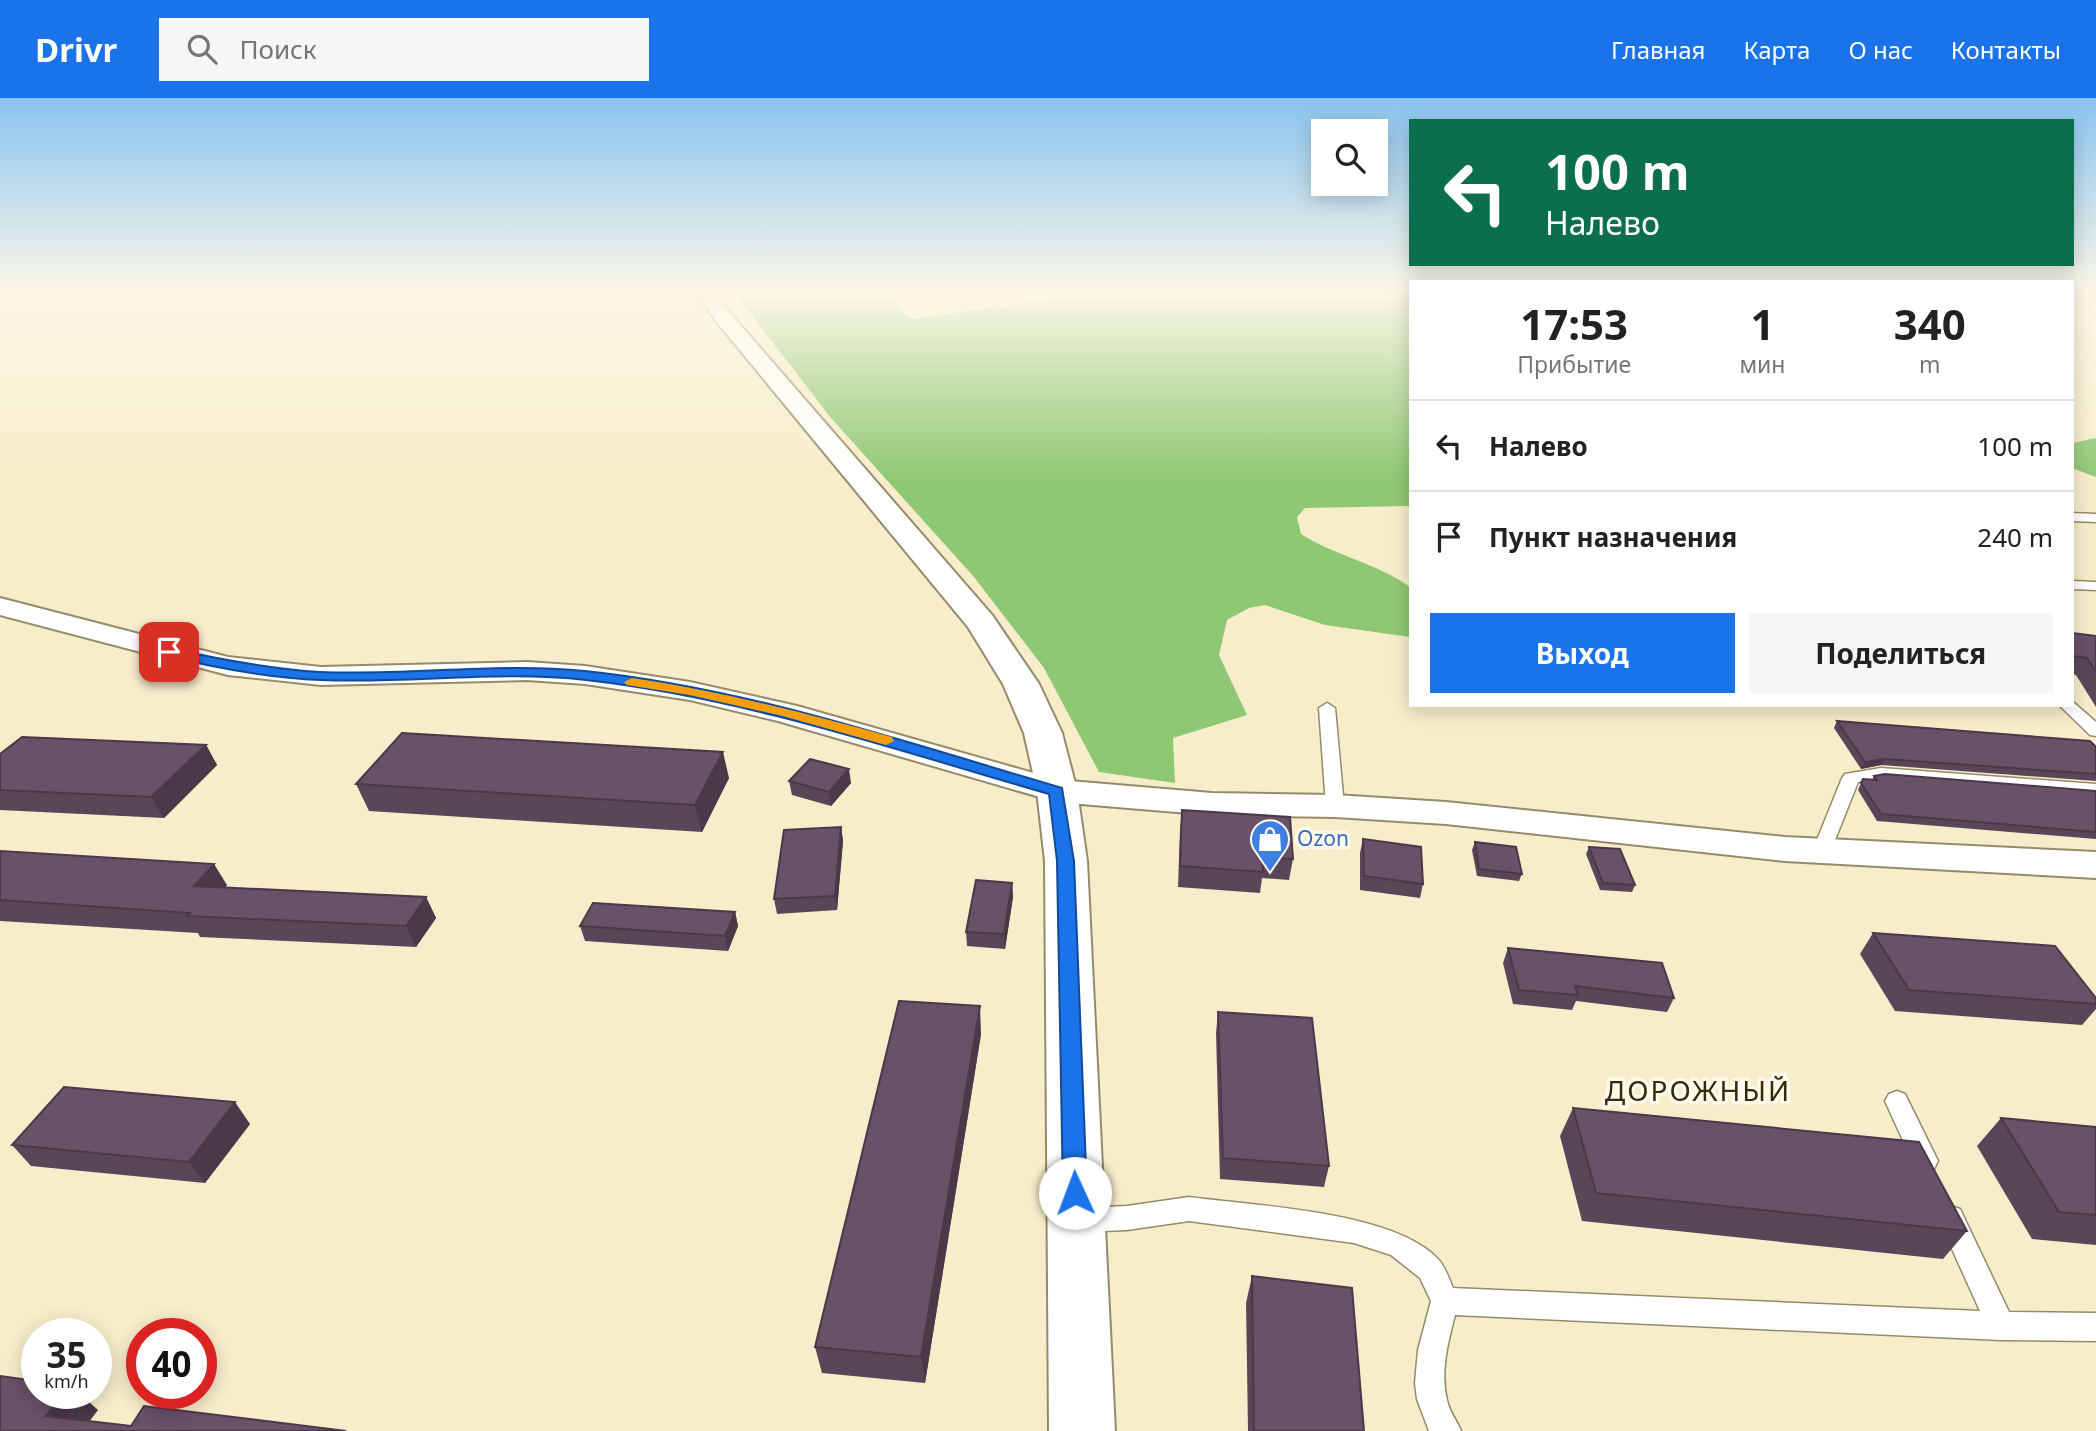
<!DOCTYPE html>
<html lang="ru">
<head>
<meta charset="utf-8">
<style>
  :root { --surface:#fff; --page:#f6f6f6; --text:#222; --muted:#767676; --line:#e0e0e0; --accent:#1a73e8 }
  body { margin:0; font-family:"Noto Sans",sans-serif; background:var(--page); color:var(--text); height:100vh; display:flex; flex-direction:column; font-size:26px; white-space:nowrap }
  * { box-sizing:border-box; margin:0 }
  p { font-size:23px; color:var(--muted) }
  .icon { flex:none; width:38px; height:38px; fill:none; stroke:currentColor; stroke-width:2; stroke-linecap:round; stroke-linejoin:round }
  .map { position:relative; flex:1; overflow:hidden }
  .panel { position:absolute; left:1409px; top:182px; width:665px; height:427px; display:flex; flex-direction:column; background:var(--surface); border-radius:0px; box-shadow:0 4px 18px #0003 }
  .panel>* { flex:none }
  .guide { position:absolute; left:1409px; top:21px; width:665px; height:147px; border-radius:0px; box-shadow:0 4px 18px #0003; background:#0b6e4f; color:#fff; overflow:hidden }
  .fabs { position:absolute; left:1311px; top:21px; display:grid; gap:14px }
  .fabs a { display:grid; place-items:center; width:77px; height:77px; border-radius:0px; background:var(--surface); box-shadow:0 4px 18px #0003; font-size:35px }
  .speed { position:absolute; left:21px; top:1220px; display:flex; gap:14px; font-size:35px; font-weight:700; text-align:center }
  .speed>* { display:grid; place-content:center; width:91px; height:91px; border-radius:50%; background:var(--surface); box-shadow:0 4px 18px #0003; line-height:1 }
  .speed small { font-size:18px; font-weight:400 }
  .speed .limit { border:10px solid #d22; background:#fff; color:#111 }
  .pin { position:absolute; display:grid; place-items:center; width:60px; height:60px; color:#fff; margin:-30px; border-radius:14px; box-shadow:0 4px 10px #0006 }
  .me { position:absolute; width:77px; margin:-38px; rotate:358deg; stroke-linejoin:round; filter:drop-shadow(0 0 5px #0008) }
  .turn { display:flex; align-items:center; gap:24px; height:147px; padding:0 21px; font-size:32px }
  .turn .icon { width:91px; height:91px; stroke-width:2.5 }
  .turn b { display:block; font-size:49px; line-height:60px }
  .eta { display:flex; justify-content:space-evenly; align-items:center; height:119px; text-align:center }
  .eta b { font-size:42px; font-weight:700; line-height:49px }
  .primary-button { display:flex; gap:14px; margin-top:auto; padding:14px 21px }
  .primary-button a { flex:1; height:80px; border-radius:0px; background:var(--accent); color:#fff; font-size:28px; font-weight:700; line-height:80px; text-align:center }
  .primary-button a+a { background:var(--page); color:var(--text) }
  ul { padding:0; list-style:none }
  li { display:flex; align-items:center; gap:21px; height:91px; padding:0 21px; border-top:2px solid var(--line) }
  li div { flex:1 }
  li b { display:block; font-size:26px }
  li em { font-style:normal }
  header { display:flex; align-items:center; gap:42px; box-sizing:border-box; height:98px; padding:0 35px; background:var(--accent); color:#fff }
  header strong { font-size:33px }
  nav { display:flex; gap:38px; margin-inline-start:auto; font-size:24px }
  .search { width:490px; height:63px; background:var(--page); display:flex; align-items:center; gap:18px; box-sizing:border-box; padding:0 24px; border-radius:0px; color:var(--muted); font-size:26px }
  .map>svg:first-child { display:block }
  .forest { fill:#8fc873 }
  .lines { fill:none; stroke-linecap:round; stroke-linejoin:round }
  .service-casing { stroke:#958b6b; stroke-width:3 }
  .minor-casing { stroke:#958b6b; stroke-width:4 }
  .tertiary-casing { stroke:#958b6b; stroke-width:4 }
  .service { fill:#fff; fill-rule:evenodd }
  .minor { fill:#fff; fill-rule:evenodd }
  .tertiary { fill:#fff; fill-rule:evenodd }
  .wall { fill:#5a4659 }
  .shaded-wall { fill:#4a3949 }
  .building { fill:#695168; stroke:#4a3949; stroke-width:2 }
  .route { fill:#1a73e8; stroke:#114b97; stroke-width:2 }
  .slow { fill:#f59e0b }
  .labels { text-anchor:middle; stroke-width:7; stroke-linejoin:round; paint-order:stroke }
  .shop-label { font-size:21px; fill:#366cbe; stroke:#fefaec; text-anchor:start }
  .near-quarter-label { font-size:28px; letter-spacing:2px; fill:#342b0c; stroke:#fefaec }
</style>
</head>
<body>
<header>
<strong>Drivr</strong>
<div class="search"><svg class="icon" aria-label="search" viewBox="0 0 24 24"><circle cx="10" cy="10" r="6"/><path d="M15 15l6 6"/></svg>Поиск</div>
<nav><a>Главная</a><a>Карта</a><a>О нас</a><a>Контакты</a></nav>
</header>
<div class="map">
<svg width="2096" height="1333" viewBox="0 0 2096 1333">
  <rect width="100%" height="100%" fill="#f8edca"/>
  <!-- forest -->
  <g class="forest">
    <path d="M739,195H882L912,221L1096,195H1410V408L1305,410L1297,419L1301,436C1335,458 1377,465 1410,489V539L1325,527L1265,507L1249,510L1227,522L1219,557L1247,617L1173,640L1175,685L1099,674L1044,570L974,479L831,320L740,202Z"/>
    <path d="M2096,340V379L2072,370V345Z"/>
  </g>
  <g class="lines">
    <defs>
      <g id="service">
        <path d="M2072,415L2096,416V424L2072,423Z"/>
        <path d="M2072,483L2096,484V492L2072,491Z"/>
        <path d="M2073,604L2096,624V638L2090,637L2059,607H2072Z"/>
        <path d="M1327,605L1335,610L1344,708L1335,714L1326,708L1319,610Z"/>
        <path d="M1881,670L2096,686V698L1924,683L1881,680L1858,684L1835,742L1842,754L1839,759H1825L1817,742L1842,680L1845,676Z"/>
        <path d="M1897,993L1905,996L1934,1055L1938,1063L1934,1071L1925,1074L1916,1071L1885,1003L1889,996Z"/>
        <path d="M1189,1099C1255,1108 1393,1113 1438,1161C1445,1168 1449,1181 1453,1190L1980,1213L1938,1120L1942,1111L1951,1108L1960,1111L2009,1214L2096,1215V1243L2001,1242L1455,1217C1448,1244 1440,1274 1447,1302C1449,1313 1457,1323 1461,1333H1429L1417,1301L1415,1285L1418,1252L1431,1203L1420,1180L1391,1157L1354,1145L1189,1123L1127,1132L1082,1134L1073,1131L1069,1122L1073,1113L1082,1110L1127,1108Z"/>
      </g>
      <path id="minor" d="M0,500L228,559L321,569L527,564L585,568L690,584L797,608L1058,682L1212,695L1335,697L1446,704L1785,739L2096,754V780L1785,763L1446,726L1335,719L1212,717L1057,704L778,623L690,602L585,586L527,582L321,587L228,577L0,517Z"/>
      <path id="tertiary" d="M698,195H716L729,214L992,517L1039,586L1062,635L1077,693L1087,763L1115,1333H1049L1045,763L1037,693L1024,635L1003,586L968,529L715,222Z"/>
    </defs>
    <!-- service casing -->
    <use href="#service" class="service-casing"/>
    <!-- minor casing -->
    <use href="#minor" class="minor-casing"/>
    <!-- tertiary casing -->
    <use href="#tertiary" class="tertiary-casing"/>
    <!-- service -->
    <use href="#service" class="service"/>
    <!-- minor -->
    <use href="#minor" class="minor"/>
    <!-- tertiary -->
    <use href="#tertiary" class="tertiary"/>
  </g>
  <!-- wall -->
  <g class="wall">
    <path d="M2072,535L2096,538V609L2076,577L2072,576Z"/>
    <path d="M1837,623L2096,649V683L1881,667L1861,671L1834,630Z"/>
    <path d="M206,647L217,667L164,720L0,712V656Z"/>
    <path d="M1874,678L2096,693V741L1877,723L1858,692L1863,681L1872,682Z"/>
    <path d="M729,680L702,734L369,713L356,686Z"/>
    <path d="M789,683L851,685L831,708L792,697Z"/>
    <path d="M1182,712L1293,761L1289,782L1262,780L1260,795L1178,789L1180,732Z"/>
    <path d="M841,729L843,743L837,812L777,816L774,801Z"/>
    <path d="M1363,741L1423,786L1420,800L1360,792V755Z"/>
    <path d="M1475,744L1522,776L1519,783L1477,778L1472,752Z"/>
    <path d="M1589,749L1635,787L1632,794L1600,792L1586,756Z"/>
    <path d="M0,753L227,787L225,790L426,799L436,820L416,849L200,839L198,835L0,823Z"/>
    <path d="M1012,785L1013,799L1005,851L967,848L966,834Z"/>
    <path d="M735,814L738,828L728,853L585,843L580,828Z"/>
    <path d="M1873,835L2096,900V911L2082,927L1895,913L1860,856Z"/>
    <path d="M1508,850L1674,900L1667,914L1576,903L1572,912L1513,906L1503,865Z"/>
    <path d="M1218,914L1329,1068L1324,1089L1220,1081L1216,935Z"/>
    <path d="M981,936L925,1285L822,1275L815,1249Z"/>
    <path d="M1573,1010L1967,1133L1943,1161L1582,1123L1560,1038Z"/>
    <path d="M2001,1020L2096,1029V1147L2032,1141L1977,1048Z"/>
    <path d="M250,1026L205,1085L31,1068L12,1047Z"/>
    <path d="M1252,1178L1364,1333H1248L1246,1205Z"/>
  </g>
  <!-- shaded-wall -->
  <g class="shaded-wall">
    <path d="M206,647L217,667L164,720L151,699Z"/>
    <path d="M723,654L729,680L702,734L695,707Z"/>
    <path d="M1885,661L1881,667L1861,671L1865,664Z"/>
    <path d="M849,671L851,685L831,708L829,694Z"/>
    <path d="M841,729L843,743L837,812L835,798Z"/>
    <path d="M214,766L227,787L207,809L194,788Z"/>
    <path d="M1012,785L1013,799L1005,851L1004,836Z"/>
    <path d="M426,799L436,820L416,849L406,828Z"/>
    <path d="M735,814L738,828L728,853L725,838Z"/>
    <path d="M980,908L981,936L925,1285L921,1259Z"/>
    <path d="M235,1004L250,1026L205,1085L189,1064Z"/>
    <path d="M63,1295H79L98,1312L82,1333L46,1318Z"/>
  </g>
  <!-- building -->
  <g class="building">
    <path d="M2072,535L2096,538V574L2087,560L2072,558Z"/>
    <path d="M1837,623L2090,643L2096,649V676L1885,661L1865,664Z"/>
    <path d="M402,635L723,654L695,707L356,686Z"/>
    <path d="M22,639L206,647L151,699L0,692V656Z"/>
    <path d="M810,661L849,671L829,694L789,683Z"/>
    <path d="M1885,676L2096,693V734L1881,716L1861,685L1863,681L1877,682L1874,678Z"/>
    <path d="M1182,712L1290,719L1293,761L1262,759L1263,774L1180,768Z"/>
    <path d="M841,729L835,798L774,801L784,732Z"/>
    <path d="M1363,741L1421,749L1423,786L1364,778Z"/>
    <path d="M1475,744L1516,749L1522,776L1479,771Z"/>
    <path d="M1589,749L1620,751L1635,787L1603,785Z"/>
    <path d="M0,753L214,766L194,788L426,799L406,828L187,818L190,815L0,802Z"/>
    <path d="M976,782L1012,785L1004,836L966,834Z"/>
    <path d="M593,805L735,814L725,838L580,828Z"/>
    <path d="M1873,835L2055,848L2096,900V906L1909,892Z"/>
    <path d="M1508,850L1662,865L1674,900L1575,888L1578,897L1519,892Z"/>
    <path d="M899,903L980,908L921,1259L815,1249Z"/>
    <path d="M1218,914L1312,920L1329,1068L1223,1060Z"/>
    <path d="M64,989L235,1004L189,1064L12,1047Z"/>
    <path d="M1573,1010L1919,1044L1967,1133L1596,1095Z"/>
    <path d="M2001,1020L2096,1029V1117L2059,1114Z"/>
    <path d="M1252,1178L1352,1190L1364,1333H1254Z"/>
    <path d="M0,1278L37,1283V1295H63L46,1318L131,1328L144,1308L346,1333H0Z"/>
  </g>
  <!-- sky -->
  <linearGradient id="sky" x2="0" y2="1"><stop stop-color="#89c4f0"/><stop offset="0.51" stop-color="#fcf7e7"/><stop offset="1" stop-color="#fcf7e7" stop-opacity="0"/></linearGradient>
  <rect width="2096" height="381" fill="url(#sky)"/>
  <!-- route -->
  <path class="route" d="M169,550C218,561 269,571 320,574C408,578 497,564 585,573C748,590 905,644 1062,690L1074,763L1087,1095L1083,1102L1075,1105L1067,1102L1063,1095L1057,763L1049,696C896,652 745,600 586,582C498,572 409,586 321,582C268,580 215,570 164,557L162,554Z"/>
  <!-- slow -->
  <path class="slow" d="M632,580C720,593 806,615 892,639L894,643L886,647L783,618L690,597L627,587L624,584Z"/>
  <!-- icons -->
  <defs>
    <symbol id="shop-pin" viewBox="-11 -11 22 30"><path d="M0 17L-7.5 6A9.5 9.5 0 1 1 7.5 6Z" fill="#3f7fe0" stroke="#fefaec"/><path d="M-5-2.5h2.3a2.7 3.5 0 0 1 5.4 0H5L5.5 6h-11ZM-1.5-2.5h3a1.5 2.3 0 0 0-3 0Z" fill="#fff"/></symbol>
  </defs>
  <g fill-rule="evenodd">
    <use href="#shop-pin" x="1248" y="719" width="44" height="60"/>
  </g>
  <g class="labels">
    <!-- shop labels -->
    <g class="shop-label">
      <text x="1297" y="748">Ozon</text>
    </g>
    <!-- near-quarter labels -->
    <g class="near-quarter-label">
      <text x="1698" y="1003">ДОРОЖНЫЙ</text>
    </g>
  </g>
</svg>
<div class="fabs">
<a><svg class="icon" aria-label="search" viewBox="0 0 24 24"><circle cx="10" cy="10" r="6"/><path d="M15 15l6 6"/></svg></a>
</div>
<div class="speed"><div>35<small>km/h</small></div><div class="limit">40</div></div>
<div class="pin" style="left:169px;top:554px;background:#d93025"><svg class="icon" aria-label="arrive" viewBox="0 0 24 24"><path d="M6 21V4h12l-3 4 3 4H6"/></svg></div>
<svg class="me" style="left:1075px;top:1095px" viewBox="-20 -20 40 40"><circle r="19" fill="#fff"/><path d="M0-13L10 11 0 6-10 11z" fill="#1a73e8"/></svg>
<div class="guide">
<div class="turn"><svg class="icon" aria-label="left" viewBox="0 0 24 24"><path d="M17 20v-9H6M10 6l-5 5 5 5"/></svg><div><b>100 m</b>Налево</div></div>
</div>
<section class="panel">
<div class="eta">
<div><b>17:53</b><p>Прибытие</p></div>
<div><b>1</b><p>мин</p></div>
<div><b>340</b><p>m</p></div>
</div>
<ul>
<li><svg class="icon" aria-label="left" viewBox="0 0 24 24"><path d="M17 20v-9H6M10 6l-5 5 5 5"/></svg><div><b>Налево</b></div><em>100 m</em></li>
<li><svg class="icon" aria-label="arrive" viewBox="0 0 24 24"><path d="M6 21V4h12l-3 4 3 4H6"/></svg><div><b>Пункт назначения</b></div><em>240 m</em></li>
</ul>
<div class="primary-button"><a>Выход</a><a>Поделиться</a></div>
</section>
</div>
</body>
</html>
